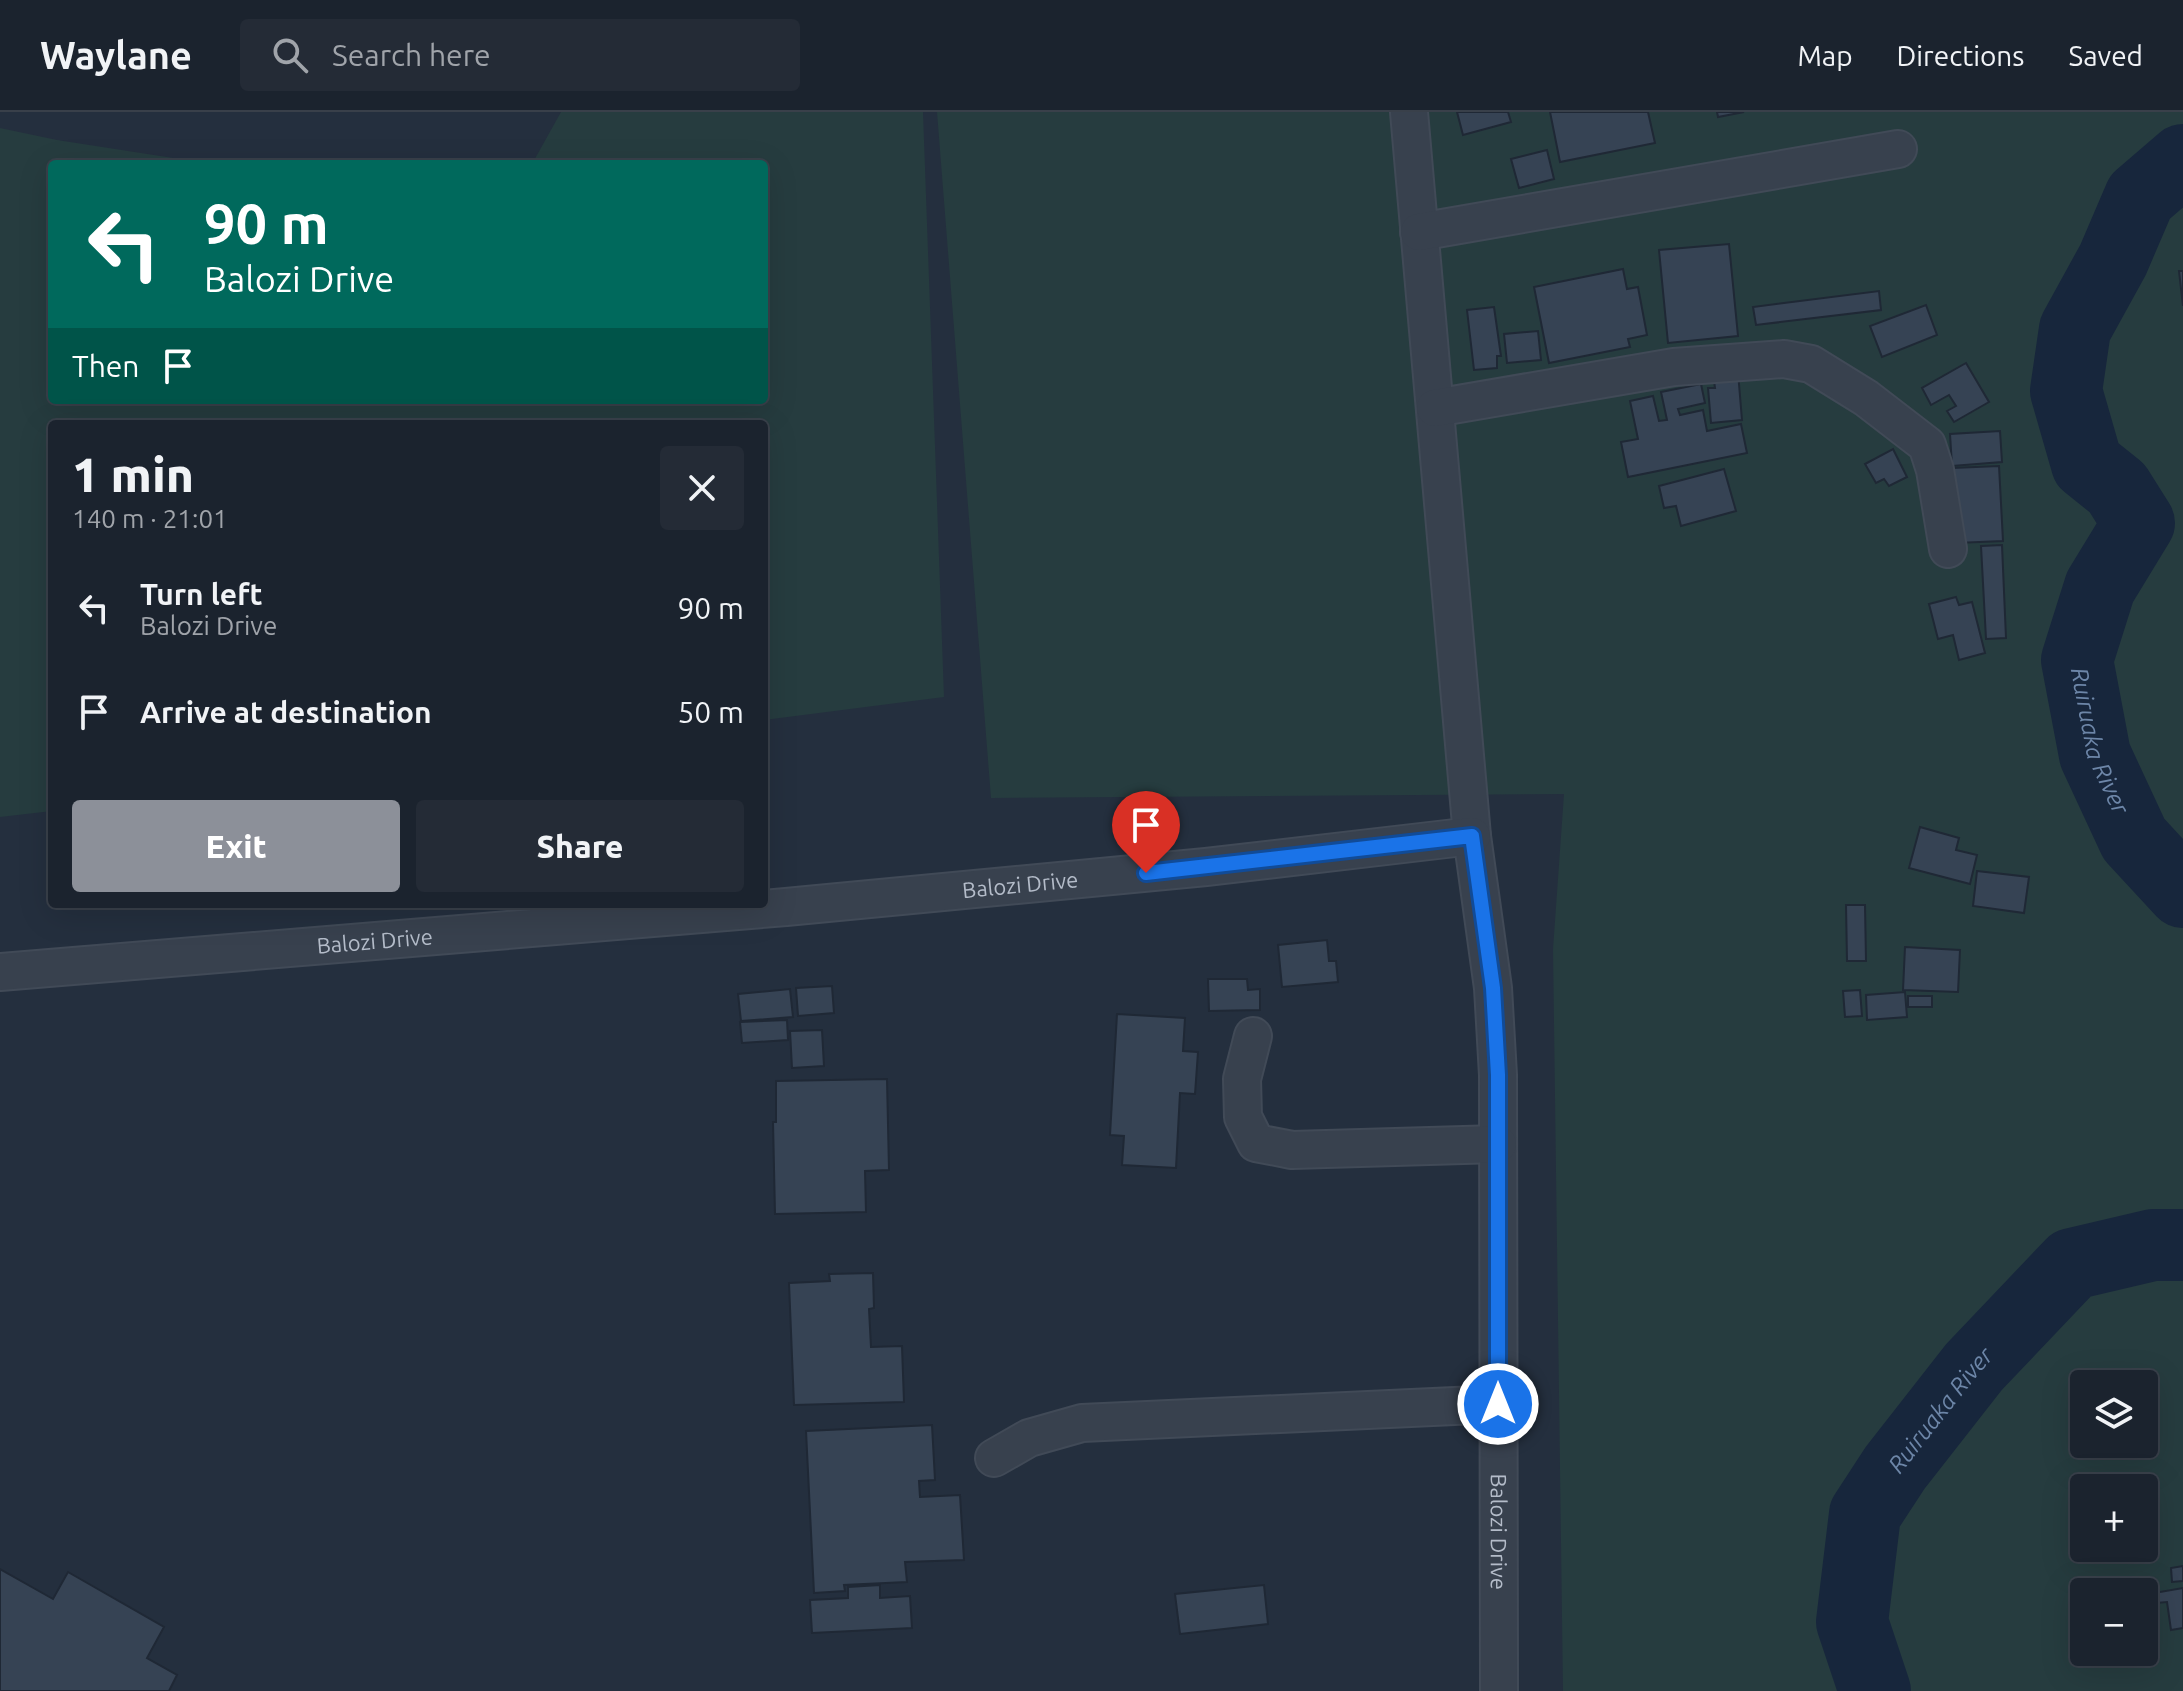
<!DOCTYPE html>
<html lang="en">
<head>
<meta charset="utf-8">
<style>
  :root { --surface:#1b232e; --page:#242b36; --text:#f1f3f6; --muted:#a0a4aa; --line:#39404a; --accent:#8c9099 }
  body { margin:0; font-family:Ubuntu,sans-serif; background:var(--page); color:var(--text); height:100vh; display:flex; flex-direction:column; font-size:30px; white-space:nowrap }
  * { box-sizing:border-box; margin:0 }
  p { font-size:26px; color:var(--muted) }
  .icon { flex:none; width:44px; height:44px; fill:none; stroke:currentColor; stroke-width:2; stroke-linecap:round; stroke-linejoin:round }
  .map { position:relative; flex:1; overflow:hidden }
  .details { position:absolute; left:48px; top:308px; width:720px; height:488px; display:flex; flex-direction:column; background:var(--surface); border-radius:8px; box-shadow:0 8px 32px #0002,0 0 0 2px var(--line) }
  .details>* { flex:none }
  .banner { position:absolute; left:48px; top:48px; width:720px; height:244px; border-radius:8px; box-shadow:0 8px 32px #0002,0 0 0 2px var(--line); background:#00695c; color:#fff; overflow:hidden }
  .tools { position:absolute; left:2070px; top:1258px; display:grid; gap:16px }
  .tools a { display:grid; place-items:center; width:88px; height:88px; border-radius:8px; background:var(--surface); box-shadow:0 8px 32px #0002,0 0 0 2px var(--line); font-size:40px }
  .pin { position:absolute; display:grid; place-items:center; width:68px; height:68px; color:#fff; margin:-82px -34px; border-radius:50% 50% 50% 0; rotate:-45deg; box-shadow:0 0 8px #0007 }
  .pin .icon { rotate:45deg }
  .me { position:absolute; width:88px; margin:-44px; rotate:0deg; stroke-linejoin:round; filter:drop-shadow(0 0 6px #0008) }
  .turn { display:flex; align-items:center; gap:28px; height:168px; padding:0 24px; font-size:36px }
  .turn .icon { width:104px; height:104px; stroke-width:2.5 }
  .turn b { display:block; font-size:56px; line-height:68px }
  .then { display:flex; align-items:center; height:76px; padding:0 24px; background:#0003; gap:16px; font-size:30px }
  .round { display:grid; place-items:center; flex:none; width:84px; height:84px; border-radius:8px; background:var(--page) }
  .overview { display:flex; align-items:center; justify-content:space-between; height:136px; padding:0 24px }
  h1 { font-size:48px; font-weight:800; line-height:60px }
  .button { display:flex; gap:16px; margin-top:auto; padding:16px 24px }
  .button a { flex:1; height:92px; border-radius:8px; background:var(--accent); color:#fff; font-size:32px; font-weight:800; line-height:92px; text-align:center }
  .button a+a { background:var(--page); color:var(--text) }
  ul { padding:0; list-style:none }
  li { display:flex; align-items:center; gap:24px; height:104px; padding:0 24px }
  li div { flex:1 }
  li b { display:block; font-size:30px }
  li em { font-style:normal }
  header { display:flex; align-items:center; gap:48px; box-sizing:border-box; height:112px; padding:0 40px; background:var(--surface); border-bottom:2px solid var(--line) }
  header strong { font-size:38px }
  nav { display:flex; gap:44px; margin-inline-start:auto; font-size:28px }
  .search { width:560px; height:72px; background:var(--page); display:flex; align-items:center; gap:20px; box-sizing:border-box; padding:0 28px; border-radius:8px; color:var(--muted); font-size:30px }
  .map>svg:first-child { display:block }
  .green { fill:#263c3f; fill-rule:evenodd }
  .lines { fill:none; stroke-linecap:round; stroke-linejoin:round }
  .river { stroke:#17263c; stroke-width:72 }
  .building { fill:#364354; stroke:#1f2835; stroke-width:2 }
  .street-casing { stroke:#414a57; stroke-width:40 }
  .street { stroke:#38414e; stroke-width:36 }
  .route-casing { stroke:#114b97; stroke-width:20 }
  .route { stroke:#1a73e8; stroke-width:14 }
  .labels { text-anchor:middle; stroke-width:8; stroke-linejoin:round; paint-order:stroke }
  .street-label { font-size:22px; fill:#b4bcc9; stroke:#1d2633 }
  .water-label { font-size:24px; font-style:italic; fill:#6d86a8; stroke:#1d2633 }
</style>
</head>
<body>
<header>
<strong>Waylane</strong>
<div class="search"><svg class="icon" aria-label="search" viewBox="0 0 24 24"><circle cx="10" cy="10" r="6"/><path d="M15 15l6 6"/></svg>Search here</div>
<nav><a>Map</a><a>Directions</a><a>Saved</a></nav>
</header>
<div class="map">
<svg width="2183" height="1579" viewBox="0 0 2183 1579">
  <rect width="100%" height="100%" fill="#242f3e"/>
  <!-- green -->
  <g class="green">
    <path d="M561,0H923L944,585L764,608V312H52V699L0,705V16L57,28L212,52H52V288H764V52H532Z"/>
    <path d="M937,0H2183V1579H1563L1553,837L1564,682L991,686ZM2084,1272H2144V1332H2084ZM2084,1376H2144V1436H2084ZM2084,1480H2144V1540H2084Z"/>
  </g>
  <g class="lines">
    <!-- river -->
    <g class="river">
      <path id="s1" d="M2183,48L2140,85L2113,148L2075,217L2066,279L2087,352L2117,376L2139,411L2100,475L2077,548L2095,643L2134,727L2183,780"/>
      <path id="s2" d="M1875,1579L1852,1510L1865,1402L1895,1356L1974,1255L2072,1152L2153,1133H2183"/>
    </g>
  </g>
  <!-- building -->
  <g class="building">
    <path d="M1457,0H1508L1511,10L1463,23Z"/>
    <path d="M1550,0H1648L1655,31L1560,50Z"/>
    <path d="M1717,0H1744L1718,5Z"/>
    <path d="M1547,38L1554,67L1519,76L1511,47Z"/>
    <path d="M1729,132L1738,224L1668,231L1659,138Z"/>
    <path d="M1623,157L1627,177L1638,175L1647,223L1628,227L1630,235L1549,251L1534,175Z"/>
    <path d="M2179,159H2183V194Z"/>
    <path d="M1879,179L1881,198L1756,213L1753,195Z"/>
    <path d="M1926,193L1937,223L1882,245L1870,214Z"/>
    <path d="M1494,195L1501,244H1497V256L1474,258L1467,198Z"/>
    <path d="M1538,219L1541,248L1507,251L1504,222Z"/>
    <path d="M1966,251L1989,290L1954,310L1947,299L1956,294L1949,283L1931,293L1922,276Z"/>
    <path d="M1738,260L1742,308L1711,311L1708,276H1715L1714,269Z"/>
    <path d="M1701,272L1705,291L1678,297L1680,303L1703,298L1707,319L1741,312L1747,341L1628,365L1621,330L1638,327L1630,289L1653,284L1659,309L1667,308L1661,280Z"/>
    <path d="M2000,319L2002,350L1952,354L1950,322Z"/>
    <path d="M1893,337L1907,365L1889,374L1884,367L1876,371L1865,352Z"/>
    <path d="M1999,354L2003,429L1956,431L1952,356Z"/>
    <path d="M1724,357L1736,399L1681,414L1676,394L1664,396L1659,374Z"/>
    <path d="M2002,433L2006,526L1986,527L1981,434Z"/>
    <path d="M1956,485L1959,493L1972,490L1985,541L1959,548L1953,523L1938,527L1929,492Z"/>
    <path d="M1920,715L1959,726L1956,738L1977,743L1970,772L1909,756Z"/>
    <path d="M1977,759L2029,765L2024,801L1973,794Z"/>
    <path d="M1846,793H1865L1866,849H1847Z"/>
    <path d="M1327,828L1329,849H1336L1338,870L1282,875L1278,833Z"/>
    <path d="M1905,835L1960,838L1958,880L1903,878Z"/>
    <path d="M1208,867H1247L1248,878L1260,877V898L1209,899Z"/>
    <path d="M832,874L834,901L798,904L796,876Z"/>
    <path d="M790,877L793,905L741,909L738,882Z"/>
    <path d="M1860,878L1862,904L1845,905L1843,879Z"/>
    <path d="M1905,880L1907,905L1867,908L1866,883Z"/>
    <rect x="1908" y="884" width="24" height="11"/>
    <path d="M1117,902L1185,906L1183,939L1198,940L1195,982L1180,981L1176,1056L1122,1053L1124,1024L1110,1023Z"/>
    <path d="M787,908L788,928L742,931L740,910Z"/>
    <path d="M822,918L824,954L792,956L790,919Z"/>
    <path d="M887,967L889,1058L865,1059L866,1100L775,1102L773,1010H776V969Z"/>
    <path d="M873,1161L874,1196L869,1197L871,1235L902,1234L904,1290L794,1293L789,1171L830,1169L829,1162Z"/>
    <path d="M932,1313L935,1368L919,1369L920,1385L960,1383L964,1448L905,1450L907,1470L844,1473L845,1479L814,1481L806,1319Z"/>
    <path d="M2183,1454V1469L2172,1470L2171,1456Z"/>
    <path d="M0,1457L53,1487L68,1460L164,1515L147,1546L177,1563L169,1579H0Z"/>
    <path d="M880,1473V1486L910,1484L912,1516L812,1521L810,1488L848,1486V1475Z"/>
    <path d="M1264,1473L1268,1512L1180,1522L1175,1482Z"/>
    <path d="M2183,1476V1516L2171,1518L2167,1490L2156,1491L2154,1481Z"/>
  </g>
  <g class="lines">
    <defs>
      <g id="street">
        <path id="s3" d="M1409,0L1472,724L1493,876L1498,963L1499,1579"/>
        <path d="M1419,120L1898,37"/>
        <path d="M1435,296L1674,255L1784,247L1811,252L1866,286L1927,333L1935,358L1948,437"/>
        <path id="s4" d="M0,860L786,795L1206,755L1472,724"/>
        <path d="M1253,924L1242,967L1243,1005L1256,1031L1292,1038L1498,1032"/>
        <path d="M994,1346L1029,1326L1082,1311L1498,1292"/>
      </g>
    </defs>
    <!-- street casing -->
    <use href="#street" class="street-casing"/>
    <!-- street -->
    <use href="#street" class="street"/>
  </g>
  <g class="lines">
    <defs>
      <path id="route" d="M1146,761L1472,724L1493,876L1498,963V1292"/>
    </defs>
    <!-- route casing -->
    <use href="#route" class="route-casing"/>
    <!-- route -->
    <use href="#route" class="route"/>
  </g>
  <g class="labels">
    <!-- street labels -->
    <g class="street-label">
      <text dy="8" stroke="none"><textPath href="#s4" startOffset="1024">Balozi Drive</textPath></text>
      <text dy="8" stroke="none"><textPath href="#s4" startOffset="376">Balozi Drive</textPath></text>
      <text dy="8" stroke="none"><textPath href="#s3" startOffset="1424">Balozi Drive</textPath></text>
    </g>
    <!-- water labels -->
    <g class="water-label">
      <text dy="8" stroke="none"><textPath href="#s1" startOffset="658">Ruiruaka River</textPath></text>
      <text dy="8" stroke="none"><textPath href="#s2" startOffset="310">Ruiruaka River</textPath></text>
    </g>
  </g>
</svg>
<div class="tools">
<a><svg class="icon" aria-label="layers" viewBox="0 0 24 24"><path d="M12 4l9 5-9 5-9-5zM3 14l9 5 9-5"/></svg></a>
<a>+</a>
<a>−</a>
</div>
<div class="pin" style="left:1146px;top:761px;background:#d93025"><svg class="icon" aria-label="arrive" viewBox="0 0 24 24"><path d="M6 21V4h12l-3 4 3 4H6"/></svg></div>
<svg class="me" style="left:1498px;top:1292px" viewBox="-20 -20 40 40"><circle r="17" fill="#1a73e8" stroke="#fff" stroke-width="3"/><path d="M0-11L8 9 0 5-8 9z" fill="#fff"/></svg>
<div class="banner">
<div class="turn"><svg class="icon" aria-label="left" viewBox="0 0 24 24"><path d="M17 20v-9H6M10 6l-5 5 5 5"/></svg><div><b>90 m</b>Balozi Drive</div></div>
<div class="then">Then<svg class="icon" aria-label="arrive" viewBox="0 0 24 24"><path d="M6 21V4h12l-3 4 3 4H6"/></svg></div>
</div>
<section class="details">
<div class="overview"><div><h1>1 min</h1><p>140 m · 21:01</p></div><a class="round"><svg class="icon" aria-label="close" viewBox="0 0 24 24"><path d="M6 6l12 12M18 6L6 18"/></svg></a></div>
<ul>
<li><svg class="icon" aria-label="left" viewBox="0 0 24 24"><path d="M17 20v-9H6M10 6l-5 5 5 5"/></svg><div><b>Turn left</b><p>Balozi Drive</p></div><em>90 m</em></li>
<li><svg class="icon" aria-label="arrive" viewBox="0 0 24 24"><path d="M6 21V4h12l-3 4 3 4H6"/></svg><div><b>Arrive at destination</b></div><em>50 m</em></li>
</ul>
<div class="button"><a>Exit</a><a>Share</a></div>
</section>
</div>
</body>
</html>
